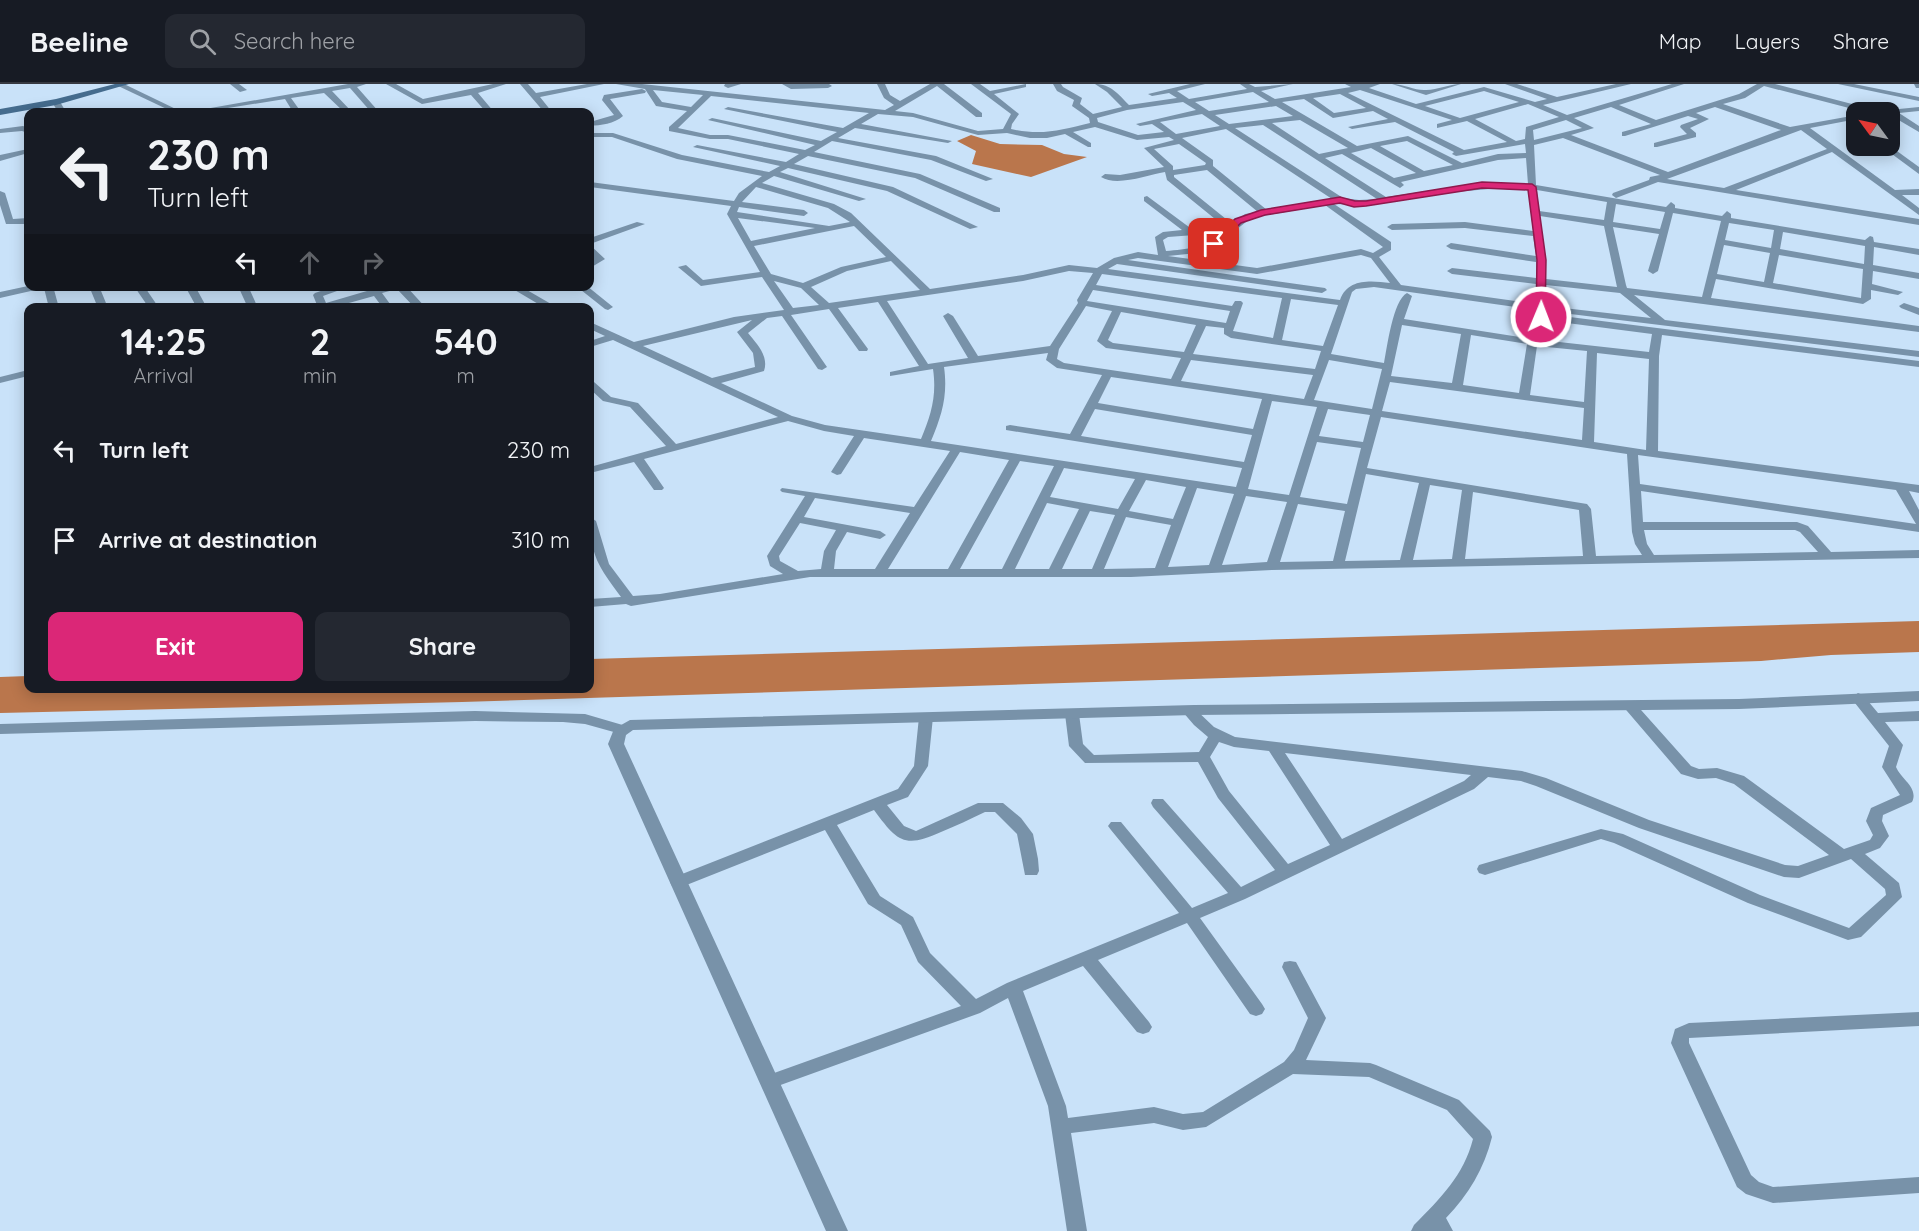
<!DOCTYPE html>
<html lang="en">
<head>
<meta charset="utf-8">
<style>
  :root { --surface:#171b24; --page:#242831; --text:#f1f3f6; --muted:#9ea1a6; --line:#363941; --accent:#db2777 }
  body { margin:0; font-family:Quicksand,sans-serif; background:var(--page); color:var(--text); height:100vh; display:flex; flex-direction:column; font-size:22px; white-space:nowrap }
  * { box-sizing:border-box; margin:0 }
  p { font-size:20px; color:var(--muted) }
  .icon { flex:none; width:33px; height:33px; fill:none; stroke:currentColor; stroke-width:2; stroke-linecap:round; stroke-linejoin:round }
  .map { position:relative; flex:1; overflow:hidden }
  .sheet { position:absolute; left:24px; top:219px; width:570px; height:390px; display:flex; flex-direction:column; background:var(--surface); border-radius:12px; box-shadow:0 3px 15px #0003 }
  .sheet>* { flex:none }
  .guide { position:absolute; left:24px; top:24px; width:570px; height:183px; border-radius:12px; box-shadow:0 3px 15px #0003; background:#171b24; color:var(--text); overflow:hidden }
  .needle { width:39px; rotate:303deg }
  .fabs { position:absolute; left:1846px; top:18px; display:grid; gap:12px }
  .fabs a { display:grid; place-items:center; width:54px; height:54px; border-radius:12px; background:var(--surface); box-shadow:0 3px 15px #0003; font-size:30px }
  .pin { position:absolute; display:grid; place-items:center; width:51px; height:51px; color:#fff; margin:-26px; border-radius:12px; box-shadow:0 3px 9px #0006 }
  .me { position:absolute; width:66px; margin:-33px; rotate:1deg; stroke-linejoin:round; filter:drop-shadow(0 0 4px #0008) }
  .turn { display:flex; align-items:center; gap:21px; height:126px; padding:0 24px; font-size:27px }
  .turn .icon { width:78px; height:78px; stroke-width:2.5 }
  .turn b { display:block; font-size:42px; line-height:51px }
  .lanes { display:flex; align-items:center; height:57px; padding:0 24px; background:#0003; justify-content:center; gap:30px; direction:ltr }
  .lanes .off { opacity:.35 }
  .eta { display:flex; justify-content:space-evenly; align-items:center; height:102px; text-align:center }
  .eta b { font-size:36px; font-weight:800; line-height:42px }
  .primary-button { display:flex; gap:12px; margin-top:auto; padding:12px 24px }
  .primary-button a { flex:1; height:69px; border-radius:12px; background:var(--accent); color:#fff; font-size:24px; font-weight:800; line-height:69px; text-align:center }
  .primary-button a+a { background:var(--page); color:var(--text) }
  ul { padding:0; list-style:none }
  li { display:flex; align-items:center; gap:18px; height:90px; padding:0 24px }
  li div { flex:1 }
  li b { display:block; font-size:22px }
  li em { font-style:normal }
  header { display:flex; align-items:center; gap:36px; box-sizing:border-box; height:84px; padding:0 30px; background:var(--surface); border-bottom:2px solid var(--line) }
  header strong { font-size:28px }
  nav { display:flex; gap:33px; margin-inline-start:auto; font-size:21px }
  .search { width:420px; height:54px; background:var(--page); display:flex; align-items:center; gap:15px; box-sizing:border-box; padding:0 21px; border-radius:12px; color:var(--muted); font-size:22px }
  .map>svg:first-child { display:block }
  .water { fill:#ba764c }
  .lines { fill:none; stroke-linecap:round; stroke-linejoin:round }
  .minor { fill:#7892a9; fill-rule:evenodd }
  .tertiary { fill:#7892a9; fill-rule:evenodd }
  .secondary { fill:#456c8e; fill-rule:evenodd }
  .route { fill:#db2777; stroke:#8e194d; stroke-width:1.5 }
</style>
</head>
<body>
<header>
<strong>Beeline</strong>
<div class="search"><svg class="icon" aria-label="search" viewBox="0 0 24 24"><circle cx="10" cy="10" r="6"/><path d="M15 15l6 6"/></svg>Search here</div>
<nav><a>Map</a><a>Layers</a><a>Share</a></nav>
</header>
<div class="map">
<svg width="1919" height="1147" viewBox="0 0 1919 1147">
  <rect width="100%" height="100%" fill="#c9e2f9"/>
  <!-- water -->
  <g class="water">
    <path d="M971,51L1000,60L1042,61L1064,70L1087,73L1031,93L972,80L976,67L957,57Z"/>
    <path d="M1919,537V568L1831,571L1761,577L462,618L0,629V593L28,592V604H590V575Z"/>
  </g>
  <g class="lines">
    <!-- minor -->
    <g class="minor">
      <path d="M114,0H124L182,28H173Z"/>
      <path d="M230,0H239L247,6L240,8Z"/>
      <path d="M348,0H366L357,3L379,28H371L350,4L332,7L352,28H344L324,9L291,14L301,28H293L285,15L203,28H188Z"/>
      <path d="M386,0H396L423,15L493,0H506L478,9L494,28H486L471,11L422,20Z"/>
      <path d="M520,0H528L536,9L587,0H604L540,13L552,28H544Z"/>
      <path d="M616,0H642L885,26L894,21L884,14L877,0H885L890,11L900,17L930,0H944L982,29V33H976L937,2L895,27L913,29L978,47L1003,45L1011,30L971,0H980L990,7L1026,0V3L994,10L1019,30L1012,40L1011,45C1042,52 1061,46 1090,39L1089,34L1072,22L1074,16L1057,7L1053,0H1061L1063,3L1082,14L1080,20L1093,30L1122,23L1107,8L1095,0C1111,0 1118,10 1129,21L1177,14L1169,9L1152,12L1148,10L1190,0H1205L1177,7L1189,15L1247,5L1240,0H1249L1255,3L1293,0L1261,7L1275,15L1351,3L1345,0H1380L1369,4L1416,20L1484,3L1535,18L1547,15L1505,0H1517L1557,13L1616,0H1631L1543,21L1567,31L1672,0H1684L1619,21L1656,36L1739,10L1757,0H1775L1852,20V24H1849L1764,2L1745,14L1723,20L1790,43L1857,31V35L1810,44L1895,106L1919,105V111H1902L1919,124V131L1832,68L1736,106L1919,135V141L1658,98L1616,114L1612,111L1613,109L1649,96L1650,93L1660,91L1563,54L1534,61L1536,101L1666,123L1671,118L1675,121V124L1722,132L1727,127L1731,130V134L1865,156L1870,152L1873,153L1874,158L1919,165V171L1874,163L1873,181L1919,189V195L1873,187L1872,200L1903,208L1898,211L1871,206V215L1863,220L1716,195L1711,214L1919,242V248L1634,211L1665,236L1919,267V273L1546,227V230L1919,277V283L1662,251L1659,272L1658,367L1919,401V409L1909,407L1919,426V448L1641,407L1643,438H1797L1808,442L1831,468L1919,466V474L1272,486L1131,493H810L631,522L626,520L590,523V515L621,513C599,483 590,472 590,433L596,437L609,480L633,512L660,510L783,490L770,482L767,472L805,412L782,408L780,406L782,404L914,423L950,367L864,354L841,390L837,391L831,388L854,352L824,347L788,337L644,375L664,404L662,406H654L634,378L590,389V383L666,362L630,323L603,317L590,305V297L594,298L611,313L638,319L676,360L778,333L613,256L590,263V257L605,252L590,245V238L634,258L734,233L784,226L762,193L701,202L678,183L686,181L703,196L760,188L727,130L731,122L590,103V98L734,117L739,109L762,92L677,75L612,53H590V49H613L682,71L769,88L780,82L693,63L697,61L786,78L799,70L728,55H710L669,47V43L687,27L656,22L645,5ZM653,6L703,11L691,23L662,18ZM1360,6L1452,36L1437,40V44L1467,37L1507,58L1464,66L1348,9ZM1484,7L1519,18L1460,34L1425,22ZM1253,8L1269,18L1209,27L1195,18ZM1340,10L1366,24L1334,29L1313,14ZM711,12L869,29L843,44L728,23L724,25L837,48L821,57L712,34L708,36L815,61L805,66L728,51H710L678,44ZM1304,15L1333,34L1373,27L1388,35L1348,43L1352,45L1395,38L1454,68L1452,70L1456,72L1525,60L1526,69L1498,70L1462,79L1408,52L1357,62L1282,18ZM1183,18L1196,26L1136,40L1140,42L1152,40L1164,48L1138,51L1098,38L1097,34L1127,26ZM1528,20L1559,33L1526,43L1525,55L1516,57L1475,35ZM1276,22L1293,32L1229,40L1215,31ZM1611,23L1651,40L1622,48V52H1625L1688,32L1698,35L1681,41L1680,43L1687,50L1654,59V63H1657L1696,53V49L1690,44L1709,35L1696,29L1715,23L1781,46L1668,88L1571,51L1594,44L1574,34ZM878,30L913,33L978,51L1007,49L1030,54H1047L1065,50L1088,63H1091V59L1073,48L1095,43L1137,56L1169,53L1174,56L1144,64L1164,83L1120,91L1105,90L1101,93C1117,103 1147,91 1165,88L1167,96L1220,139L1229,142L1193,146L1147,112L1144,113V117L1182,146L1163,148L1155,153L1158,171L1138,168L1114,174L1097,184L1069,181L1023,191L930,205L851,129L834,120L762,99L774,92L859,117L866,115L780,88L788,84L887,107L970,145L978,143L893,103L794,80L808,72L915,94L994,128H1000V124L920,90L814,68L832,57L931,76L986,97L993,95L936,72L838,54L855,44L948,59L952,57L861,40ZM1202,30L1220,42L1176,50L1160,38ZM1300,36L1348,64L1319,70L1272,39ZM1566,36L1582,44L1534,56L1533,46ZM1263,41L1377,115L1359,116L1343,114L1235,44ZM1226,45L1332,115L1267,126L1213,82V76L1182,54ZM1801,46L1827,65L1724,104L1667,95ZM1407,57L1453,81L1424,87L1380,62ZM1179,60L1206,79L1205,81L1173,86V82L1154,65ZM1371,64L1416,89L1394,94L1351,69ZM1342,70L1400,104L1404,101L1401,98L1498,76L1526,74L1528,100L1460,102L1386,113L1325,74ZM1207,86L1258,128L1245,130L1234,138L1226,135L1174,93V91ZM756,103L828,124L850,138L829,142L737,128L739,123L804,132L808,129L804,126L742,118ZM1489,105H1528L1533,147L1465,138L1392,140L1387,143L1392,146L1465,144L1533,152L1536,172L1451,159L1446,162L1451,165L1536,178V194L1452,184L1447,187L1452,190L1536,200V220L1401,201L1379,173L1391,166V158L1334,120L1369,121L1432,110ZM1537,106L1607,118L1604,136L1539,127ZM1616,120L1665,128L1660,145L1613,138ZM1325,121L1383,163L1373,169L1361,165L1257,184L1168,172L1197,169L1213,164L1251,134ZM1673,129L1721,137L1702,213L1627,204L1626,201L1613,143L1659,150L1648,187L1653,190L1658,187ZM1540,132L1604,142L1617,203L1546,195ZM738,134L815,144L751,157ZM1729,139L1774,146L1771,164L1725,156ZM854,142L886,173L841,183L803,199L771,190L754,162ZM1783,148L1865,162L1864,180L1780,165ZM1221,149C1204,164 1187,165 1166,167L1163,156L1168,153ZM1724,161L1770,169L1764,198L1717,190ZM1361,171L1371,174L1390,199C1371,197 1348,194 1340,216L1108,185L1117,180L1322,209L1327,206L1325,204L1128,176L1138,174L1257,190ZM1779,171L1863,185L1861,214L1773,199ZM891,177L920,206L829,219L811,203L847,187ZM1069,187L1093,189L1077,216L1078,219L1050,262L978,272L953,232L948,229L943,232L968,274L928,280L887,217L1023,197ZM1102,190L1282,214L1273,254L1233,247L1243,219L1241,217H1235L1232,222L1096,201ZM774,197L801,204L819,221L793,224ZM1546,201L1620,209L1651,234L1546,222ZM1374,203L1536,226L1537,234L1544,236L1652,250L1649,268L1532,255L1404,235L1412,212L1407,209C1393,216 1387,264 1384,279L1331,270L1352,208L1356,205ZM1093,206L1230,227L1226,239L1087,217ZM1291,215L1338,221L1323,262L1282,256ZM878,218L919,282L890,288V292L933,285C937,312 931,331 921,355L825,341L792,332L721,299L764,287C769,272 757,260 748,249L767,234L782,232L818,285L822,286L827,283L791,231L829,225L859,267H867L868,265L838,224ZM1086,222L1112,227L1097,257L1106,264L1181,274L1171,295L1064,279L1057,275L1059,265ZM1121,228L1196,241L1184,268L1113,259L1108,256ZM752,236L737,248L753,269L755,283L712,294L643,262ZM1402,241L1461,250L1452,299L1391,292ZM1206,242L1224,244V250L1231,254L1321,267L1315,285L1193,270ZM1471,251L1527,260L1519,309L1463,301ZM1537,262L1587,267L1584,318L1530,311ZM1048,269L1046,276L1057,284L1102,291L1070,350L1010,341L1006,342V346L1242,384L1236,403L931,357C942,331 948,311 944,283ZM1597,269L1649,275L1646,366L1594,358ZM1191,276L1313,291L1304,315L1181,297ZM1329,276L1382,285L1372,325L1314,316ZM1111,293L1262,315L1253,345L1098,319ZM1390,298L1584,324L1582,356L1382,327ZM1272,317L1317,323L1289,411L1248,405ZM1095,325L1252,351L1244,378L1081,352ZM1328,325L1370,331L1363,358L1319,352ZM1381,333L1627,370L1632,448L1635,460L1642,471L1596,472L1591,425L1587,420L1367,384ZM1317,358L1361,364L1347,420L1300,413ZM960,368L1009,376L948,485H888ZM1638,371L1896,406L1916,440L1640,400ZM1020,377L1054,382L1002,485H960ZM1064,384L1135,395L1118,425L1050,413ZM1366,390L1419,399L1400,476L1345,477ZM1146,396L1186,403L1173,435L1129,427ZM1430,401L1462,406L1452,475L1413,476ZM1197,404L1234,410L1209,481L1168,483ZM1473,408L1579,426L1583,472L1465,475ZM1246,412L1287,418L1267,478L1222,481ZM815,414L910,429L875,485H834L836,467L847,448L880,455L886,451L880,447L804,433ZM1047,419L1079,425L1049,485H1015ZM1298,420L1345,427L1333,477L1280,478ZM1090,427L1115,431L1092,485H1062ZM1126,433L1171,441L1155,484L1104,485ZM800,439L836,446L824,467L821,485L798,487L780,477L779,472ZM1644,446H1795L1800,448L1818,468L1654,471L1647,460Z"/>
      <path d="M725,0H741L728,4L724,2Z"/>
      <path d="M782,0H829L832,2L828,4L791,5Z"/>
      <path d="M1392,0C1404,0 1416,7 1426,6C1438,6 1449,0 1461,0L1426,11Z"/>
      <path d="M1838,0H1854L1919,13V17Z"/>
      <path d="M1914,0H1919V4H1916Z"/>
      <path d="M642,5L646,7L645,9L610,15L623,32C614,40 601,41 590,42V38L614,31L602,16L604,11Z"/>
      <path d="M56,16H59L66,28H58L52,18Z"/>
      <path d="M1919,23V27L1899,29L1919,42V48L1890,31V28H1885L1889,26Z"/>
      <path d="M23,42L28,44V49L22,47L0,49V45Z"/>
      <path d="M1881,62H1890L1919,83V90Z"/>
      <path d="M28,65V69L0,77V71Z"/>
      <path d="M0,107L5,109L13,135L28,134V140H6L0,121Z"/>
      <path d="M637,138L645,140L590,160V154Z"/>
      <path d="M590,161L605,175L590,184V177L594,174L590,169Z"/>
      <path d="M28,202H53L59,224H49L44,204L0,214V208Z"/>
      <path d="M89,202H99L108,224H98Z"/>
      <path d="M134,202H144L159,224H149Z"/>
      <path d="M185,202H195L207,224H197Z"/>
      <path d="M238,202H248L258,224H248Z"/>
      <path d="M335,202H351L323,212L326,219L384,202H406L426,224H415L397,205L382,209L393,224H383L374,212L331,224H313L317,221L313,211L315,209Z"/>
      <path d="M508,202H520L558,224H545Z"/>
      <path d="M576,202H587L613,223L608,226L605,225Z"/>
      <path d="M1904,219L1919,224V231L1901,224L1899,222Z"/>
      <path d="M28,286V292L0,299V293Z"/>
      <path d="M1858,609L1863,611L1878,629L1919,627V637L1885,638L1903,661L1896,683C1901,695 1919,704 1912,718L1883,731L1882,737L1889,752L1880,764L1865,770L1899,799L1902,813L1861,853L1848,856L1748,819L1614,759L1601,755L1485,791L1479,789L1477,785L1479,781L1601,745L1623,750L1760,811L1849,844L1886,811L1885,805L1851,775L1799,794L1784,793L1639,744L1536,702L1521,697L1488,693L1474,705L1245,815L1200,834L1262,920L1265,925L1262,930L1256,932L1250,930L1187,839L1098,876L1149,938L1152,943L1149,948L1143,950L1137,948L1083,882L1023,907L1066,1022L1068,1034L1154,1023L1183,1030L1203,1028L1284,978L1294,966L1308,934L1282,883L1284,878L1290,877L1296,878L1326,934L1306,976L1370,979L1376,981L1459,1016L1490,1047L1492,1053C1484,1085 1469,1110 1446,1134L1453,1147H1411L1414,1141C1440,1115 1464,1091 1473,1055L1447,1026L1369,993L1293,990L1206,1043L1183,1046L1154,1039L1071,1049L1087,1147H1067L1048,1022L1008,914L980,929L775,1003L769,1005L763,1003L760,998L763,993L961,922L918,878L901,841L868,820L825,746L684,802L678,804L672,802L670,798L672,794L898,705L914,682L919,633L921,630H931L933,633L928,682L908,713L887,721L904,742L916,747L978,719H1003L1021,734L1033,750L1038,775L1039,787L1037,791H1025L1017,750L995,728H985C970,735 956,742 941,748C904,765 897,757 874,726L837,741L880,812L913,833L930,869L976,915L1007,899L1179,829L1111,746L1108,742L1111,738H1121L1192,824L1228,809L1153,723L1151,719L1153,715H1163L1241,803L1275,786L1218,714L1198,678L1085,679L1069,662L1065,630L1067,627H1077L1079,630L1083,660L1094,671L1199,668L1208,653L1194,641L1182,627L1189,622L1194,624L1214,643L1235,653L1522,687L1546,694L1649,736L1785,781L1798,782L1829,771L1734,700L1716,694L1698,695L1681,690L1621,620L1623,617H1633L1691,682L1699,685L1717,684L1744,692L1844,765L1870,756L1873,751L1866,737L1871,724L1900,711L1882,683L1889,662L1851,614ZM1219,658L1234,663L1269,667L1330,761L1288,780L1229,707L1210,673ZM1285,669L1471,691L1464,697L1342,755Z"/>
      <path d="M475,627L585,630L626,642L628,645L621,650L585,640L563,638L475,637L0,650V640Z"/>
      <path d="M1919,928V942L1689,954V959L1751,1091L1759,1098L1773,1103L1919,1093V1109L1773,1119L1746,1110L1737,1103L1671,959L1675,945L1689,939Z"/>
    </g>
    <!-- tertiary -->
    <path class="tertiary" d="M1919,607V617L1739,625L1194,631L633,646L626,651L624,660L848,1147H826L608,660L614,645L630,636L1194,621L1739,615Z"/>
    <!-- secondary -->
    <path class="secondary" d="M115,0H129L56,21L0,31V25L56,15Z"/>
  </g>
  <!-- route -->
  <path class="route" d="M1482,98L1532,100L1536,103L1546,176L1545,235L1536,233L1537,176L1528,106L1482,104L1366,122L1354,123L1340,119L1265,131L1241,139L1217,162L1209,160L1235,135L1261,126L1340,113L1355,117H1366Z"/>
</svg>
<div class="fabs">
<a><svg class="needle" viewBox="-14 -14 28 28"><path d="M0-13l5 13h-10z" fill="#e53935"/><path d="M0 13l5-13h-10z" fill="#9ea1a6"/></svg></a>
</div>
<div class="pin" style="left:1214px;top:160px;background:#d93025"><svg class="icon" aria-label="arrive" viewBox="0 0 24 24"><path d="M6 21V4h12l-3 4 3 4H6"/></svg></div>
<svg class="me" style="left:1541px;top:233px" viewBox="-20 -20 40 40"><circle r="17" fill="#db2777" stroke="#fff" stroke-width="3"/><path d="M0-11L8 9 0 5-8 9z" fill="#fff"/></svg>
<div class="guide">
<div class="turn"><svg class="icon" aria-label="left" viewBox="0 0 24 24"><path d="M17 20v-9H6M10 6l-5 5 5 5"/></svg><div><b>230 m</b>Turn left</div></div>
<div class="lanes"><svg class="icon" aria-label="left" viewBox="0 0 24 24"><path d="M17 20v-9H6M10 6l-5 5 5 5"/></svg><svg class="icon off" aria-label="ahead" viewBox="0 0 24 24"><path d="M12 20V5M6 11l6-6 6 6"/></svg><svg class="icon off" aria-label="right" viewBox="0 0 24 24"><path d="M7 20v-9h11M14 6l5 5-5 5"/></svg></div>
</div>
<section class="sheet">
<div class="eta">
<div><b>14:25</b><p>Arrival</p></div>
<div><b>2</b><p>min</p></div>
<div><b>540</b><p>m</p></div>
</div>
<ul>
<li><svg class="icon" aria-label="left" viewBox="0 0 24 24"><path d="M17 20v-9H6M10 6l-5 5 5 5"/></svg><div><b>Turn left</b></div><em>230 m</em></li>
<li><svg class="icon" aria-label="arrive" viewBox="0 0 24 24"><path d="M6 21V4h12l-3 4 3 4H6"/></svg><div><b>Arrive at destination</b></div><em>310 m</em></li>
</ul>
<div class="primary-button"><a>Exit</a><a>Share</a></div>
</section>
</div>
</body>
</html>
